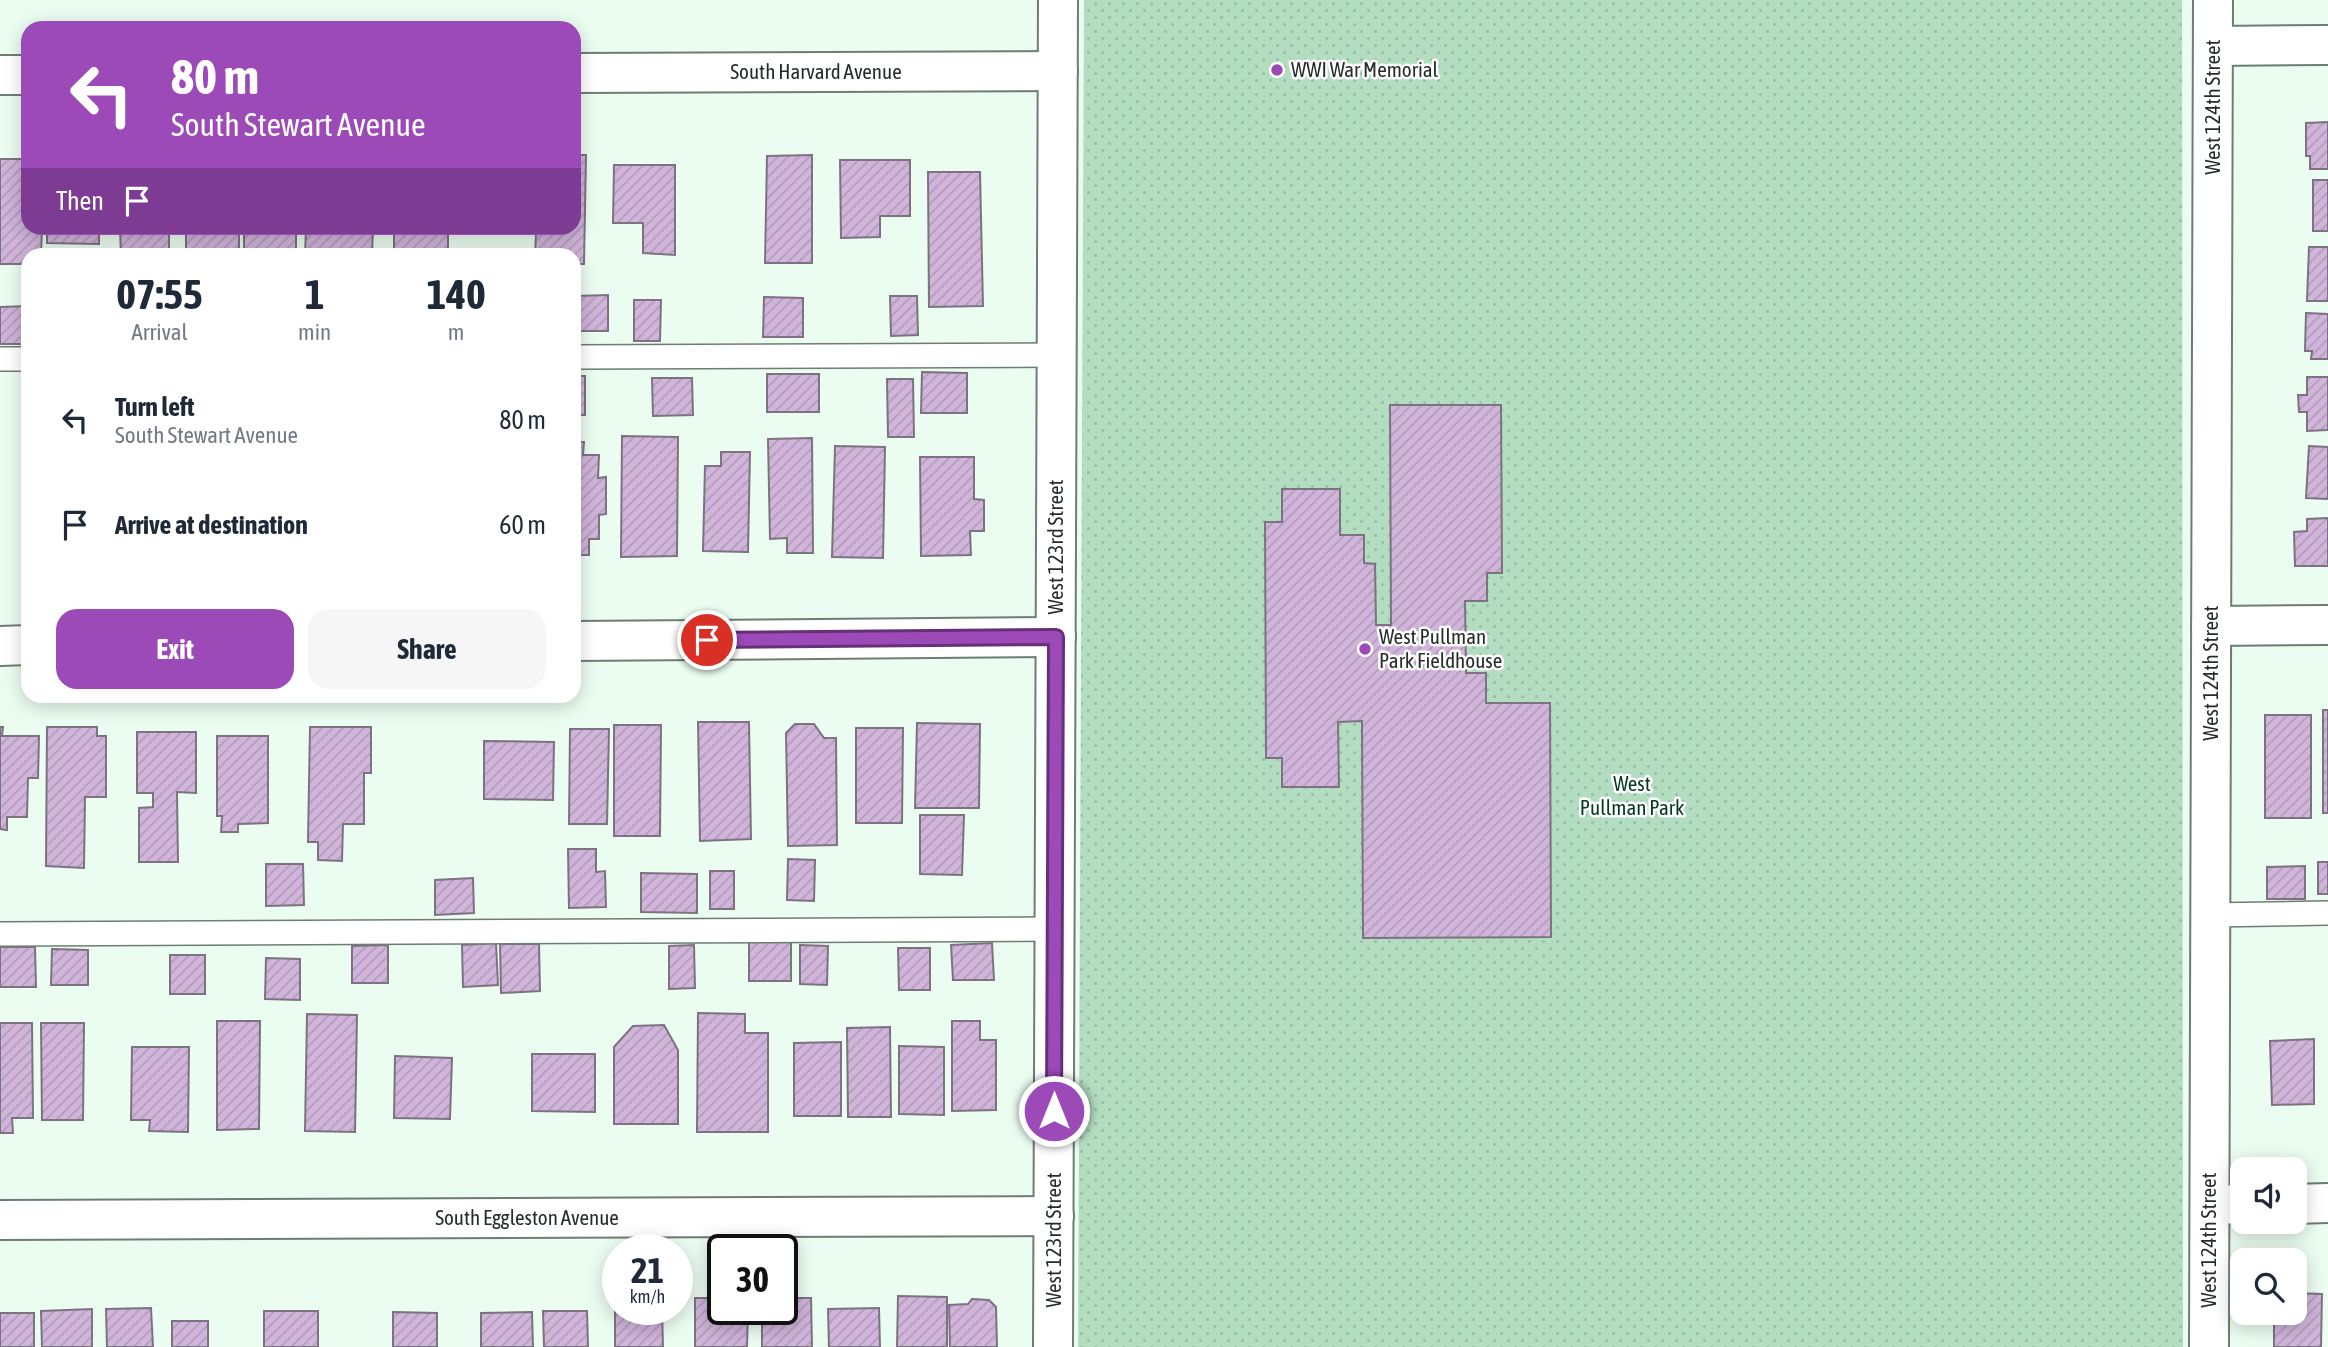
<!DOCTYPE html>
<html lang="en">
<head>
<meta charset="utf-8">
<style>
  :root { --surface:#fff; --page:#f6f6f7; --text:#1f2937; --muted:#747a83; --accent:#9d4ab9 }
  body { margin:0; font-family:"Asap Condensed",sans-serif; background:var(--page); color:var(--text); height:100vh; display:flex; flex-direction:column; font-size:26px; white-space:nowrap }
  * { box-sizing:border-box; margin:0 }
  p { font-size:23px; color:var(--muted) }
  .icon { flex:none; width:38px; height:38px; fill:none; stroke:currentColor; stroke-width:2; stroke-linecap:round; stroke-linejoin:round }
  .map { position:relative; flex:1; overflow:hidden }
  .details { position:absolute; left:21px; top:248px; width:560px; height:455px; display:flex; flex-direction:column; background:var(--surface); border-radius:21px; box-shadow:0 4px 18px #0003 }
  .details>* { flex:none }
  .guide { position:absolute; left:21px; top:21px; width:560px; height:214px; border-radius:21px; box-shadow:0 4px 18px #0003; background:#9d4ab9; color:#fff; overflow:hidden }
  .controls { position:absolute; left:2230px; top:1157px; display:grid; gap:14px }
  .controls a { display:grid; place-items:center; width:77px; height:77px; border-radius:14px; background:var(--surface); box-shadow:0 4px 18px #0003; font-size:35px }
  .speed { position:absolute; left:602px; top:1234px; display:flex; gap:14px; font-size:35px; font-weight:700; text-align:center }
  .speed>* { display:grid; place-content:center; width:91px; height:91px; border-radius:50%; background:var(--surface); box-shadow:0 4px 18px #0003; line-height:1 }
  .speed small { font-size:18px; font-weight:400 }
  .speed .limit { border:4px solid #111; border-radius:10px; background:#fff; color:#111 }
  .pin { position:absolute; display:grid; place-items:center; width:60px; height:60px; color:#fff; margin:-30px; border:4px solid #fff; border-radius:50%; box-shadow:0 2px 7px #0007 }
  .me { position:absolute; width:77px; margin:-38px; rotate:0deg; stroke-linejoin:round; filter:drop-shadow(0 0 5px #0008) }
  .turn { display:flex; align-items:center; gap:24px; height:147px; padding:0 35px; font-size:32px }
  .turn .icon { width:91px; height:91px; stroke-width:2.5 }
  .turn b { display:block; font-size:49px; line-height:60px }
  .then { display:flex; align-items:center; height:66px; padding:0 35px; background:#0003; gap:14px; font-size:26px }
  .eta { display:flex; justify-content:space-evenly; align-items:center; height:119px; text-align:center }
  .eta b { font-size:42px; font-weight:700; line-height:49px }
  .primary-button { display:flex; gap:14px; margin-top:auto; padding:14px 35px }
  .primary-button a { flex:1; height:80px; border-radius:21px; background:var(--accent); color:#fff; font-size:28px; font-weight:700; line-height:80px; text-align:center }
  .primary-button a+a { background:var(--page); color:var(--text) }
  ul { padding:0; list-style:none }
  li { display:flex; align-items:center; gap:21px; height:105px; padding:0 35px }
  li div { flex:1 }
  li b { display:block; font-size:26px }
  li em { font-style:normal }
  .map>svg:first-child { display:block }
  .park { fill:url(#park-dots) }
  .building { fill:url(#building-hatch); stroke:#7c7280; stroke-width:2 }
  .lines { fill:none; stroke-linecap:round; stroke-linejoin:round }
  .service-casing { stroke:#6e7d73; stroke-width:26 }
  .minor-casing { stroke:#6e7d73; stroke-width:42 }
  .service { stroke:#fff; stroke-width:23 }
  .minor { stroke:#fff; stroke-width:38 }
  .route-casing { stroke:#663078; stroke-width:18 }
  .route { stroke:#9d4ab9; stroke-width:12 }
  .poi-dot { fill:#9d4ab9; stroke:#fff; stroke-width:2.5 }
  .labels { text-anchor:middle; stroke-width:5; stroke-linejoin:round; paint-order:stroke }
  .poi-label { font-size:21px; fill:#262d28; stroke:#fff; text-anchor:start }
  .street-label { font-size:21px; fill:#262d28; stroke:#fff }
  .park-label { font-size:21px; fill:#03391f; stroke:#fff }
</style>
</head>
<body>
<div class="map">
<svg width="2328" height="1347" viewBox="0 0 2328 1347">
  <defs>
    <pattern id="park-dots" width="8" height="8" patternUnits="userSpaceOnUse" patternTransform="scale(1.75)"><rect width="8" height="8" fill="#b3ddc1"/><path d="M2 2h.1M6 6h.1" fill="none" stroke="#9abea6" stroke-width="1.8" stroke-linecap="round"/></pattern>
    <pattern id="building-hatch" width="6" height="6" patternUnits="userSpaceOnUse" patternTransform="scale(1.75)"><rect width="6" height="6" fill="#d0b4da"/><path d="M-1 1l2-2M0 6l6-6M5 7l2-2" fill="none" stroke="#b29bbb"/></pattern>
  </defs>
  <rect width="100%" height="100%" fill="#ebfcf0"/>
  <!-- park -->
  <path class="park" d="M1084,0H2182L2183,1347H1078Z"/>
  <!-- building -->
  <g class="building">
    <path d="M2328,122V169H2310V156H2306V123Z"/>
    <path d="M574,155H586L584,264H574V256H535L536,233H531V228H574Z"/>
    <path d="M812,155V263H765L767,156Z"/>
    <path d="M0,159H27L28,228H42L41,256H28V264H0Z"/>
    <path d="M840,160H910V216H880V237L841,238Z"/>
    <path d="M614,165H675V255L643,253V223H613Z"/>
    <path d="M928,172H980L983,306L929,307Z"/>
    <rect x="2313" y="180" width="15" height="51"/>
    <path d="M47,228H99V244L47,243Z"/>
    <path d="M120,228H169V256H121Z"/>
    <rect x="186" y="228" width="53" height="21"/>
    <rect x="244" y="228" width="52" height="28"/>
    <path d="M306,228H373L372,256H305Z"/>
    <rect x="394" y="228" width="54" height="28"/>
    <path d="M2309,247H2328V301H2307Z"/>
    <path d="M608,295V331H575V296Z"/>
    <path d="M890,296H917L918,335L891,336Z"/>
    <path d="M764,297L803,298V337H763Z"/>
    <path d="M634,300H661L660,341H634Z"/>
    <path d="M28,306V344H0V307Z"/>
    <path d="M2306,313L2328,314V359H2311L2312,351H2305Z"/>
    <path d="M922,372L967,373V413H921Z"/>
    <rect x="767" y="374" width="52" height="38"/>
    <rect x="574" y="376" width="11" height="39"/>
    <path d="M2307,377H2328V430L2307,431V412H2299L2298,395H2307Z"/>
    <path d="M652,378H692L693,415L653,416Z"/>
    <path d="M887,379H913L914,437H888Z"/>
    <path d="M1390,405H1501L1502,573H1487V601H1465L1466,673H1486V703H1550L1551,937L1363,938L1362,721L1338,722L1339,787H1282V758H1266L1265,522H1282V489H1340V535H1364V563L1375,564L1376,625H1391Z"/>
    <path d="M622,436L678,437L677,556L621,557Z"/>
    <path d="M812,438L813,553H787V538L770,539L768,439Z"/>
    <path d="M574,442H584L583,455H599L598,478L606,477V514L599,515V539H589V555H574Z"/>
    <path d="M835,446L885,447L883,558L832,557Z"/>
    <path d="M2309,446L2328,447V499L2306,498Z"/>
    <path d="M721,452H750L748,552L703,551L705,466H721Z"/>
    <path d="M920,457H974V499L984,500V531H970L971,555L921,556Z"/>
    <path d="M2328,518V566H2295L2294,532L2307,531V519Z"/>
    <rect x="2323" y="710" width="5" height="103"/>
    <rect x="2265" y="715" width="46" height="103"/>
    <path d="M698,722H749L751,839L700,841Z"/>
    <path d="M917,723L980,724L979,808H915Z"/>
    <path d="M795,724H814L824,738H836L837,845L788,846L786,733Z"/>
    <path d="M614,725H661L660,836H614Z"/>
    <path d="M0,727H3L2,736H39L38,778H28L27,817H7V830L0,829Z"/>
    <path d="M47,727H97V736H106V797H85L84,868L46,866Z"/>
    <path d="M310,727H371V773H364V824H343L342,861L318,860V842H308Z"/>
    <path d="M856,728H903L902,823H856Z"/>
    <path d="M570,729H609L607,824H569Z"/>
    <path d="M137,732H196V793L177,792L178,862H139V808L153,807V793H137Z"/>
    <path d="M217,736H268V823L238,824V832H221L222,816H217Z"/>
    <path d="M484,741L554,742L553,800L484,799Z"/>
    <path d="M920,815H964L962,875L920,874Z"/>
    <path d="M568,849H596V872L605,871L606,907L569,908Z"/>
    <path d="M788,859L815,860L814,901L787,900Z"/>
    <rect x="2318" y="862" width="10" height="32"/>
    <path d="M266,864H303L304,905L266,906Z"/>
    <path d="M2305,866V899H2267V867Z"/>
    <rect x="710" y="871" width="24" height="38"/>
    <path d="M641,873L697,874V913L641,912Z"/>
    <path d="M473,878L474,913L435,915V880Z"/>
    <rect x="749" y="940" width="42" height="41"/>
    <path d="M496,943L498,985L463,987L462,945Z"/>
    <path d="M992,943L994,980H953L951,945Z"/>
    <path d="M500,944H539L540,991L501,993Z"/>
    <path d="M388,945V983H352V946Z"/>
    <path d="M694,945L695,988L669,989V946Z"/>
    <path d="M800,945L828,946L827,985L800,984Z"/>
    <path d="M0,947H35L36,987H0Z"/>
    <path d="M898,948H930V990H899Z"/>
    <path d="M52,949L88,950V985H51Z"/>
    <rect x="170" y="955" width="35" height="39"/>
    <path d="M266,958L300,959V1000L265,999Z"/>
    <path d="M698,1013L745,1014V1033H768V1132H697Z"/>
    <path d="M307,1014L357,1015L355,1132L305,1131Z"/>
    <path d="M217,1021H260L259,1129L217,1130Z"/>
    <path d="M952,1021H980V1040H996V1110L952,1111Z"/>
    <path d="M0,1023H32L33,1118H12L13,1133H0Z"/>
    <path d="M41,1023H84L83,1120H42Z"/>
    <path d="M664,1025L678,1050V1124H614V1047L633,1026Z"/>
    <path d="M890,1027L891,1117H848L847,1028Z"/>
    <path d="M2314,1039V1104L2272,1105L2270,1041Z"/>
    <path d="M841,1042V1116H794V1043Z"/>
    <path d="M899,1046L944,1047V1115L899,1114Z"/>
    <path d="M132,1047H189L188,1132L149,1131L150,1120H131Z"/>
    <path d="M532,1054H595V1112L532,1111Z"/>
    <path d="M395,1056L452,1058L450,1119L394,1118Z"/>
    <path d="M2294,1293L2322,1294L2321,1347H2274V1312H2294Z"/>
    <path d="M898,1296L947,1297V1347H897Z"/>
    <path d="M695,1298H723V1309H748L747,1347H695Z"/>
    <path d="M782,1298H811L812,1347H762V1309H782Z"/>
    <path d="M972,1299L989,1300L996,1307L997,1347H950L949,1305L968,1304Z"/>
    <path d="M151,1308L153,1347H107L106,1309Z"/>
    <path d="M879,1308L880,1347H829L828,1309Z"/>
    <path d="M92,1309V1347H42L41,1311Z"/>
    <path d="M662,1309L663,1347H615V1310Z"/>
    <rect x="264" y="1311" width="54" height="36"/>
    <path d="M543,1311H587L588,1347H544Z"/>
    <path d="M393,1312L437,1313V1347H393Z"/>
    <path d="M532,1312L533,1347H481V1313Z"/>
    <rect x="0" y="1313" width="34" height="34"/>
    <rect x="172" y="1321" width="36" height="26"/>
  </g>
  <g class="lines">
    <defs>
      <g id="service">
        <path d="M574,357L1057,355"/>
        <path d="M0,359H28"/>
        <path d="M2210,915L2328,913"/>
        <path d="M0,934L1055,929"/>
      </g>
      <g id="minor">
        <path d="M2213,46L2328,45"/>
        <path d="M574,73L1058,71"/>
        <path d="M0,75H28"/>
        <path d="M2211,626L2328,625"/>
        <path d="M574,641L1056,637"/>
        <path d="M0,646L28,645"/>
        <path d="M2294,1204L2328,1203"/>
        <path d="M2210,1205L2242,1204"/>
        <path d="M0,1220L1054,1216"/>
        <path d="M1053,1347L1058,0"/>
        <path d="M2209,1347L2213,0"/>
      </g>
    </defs>
    <!-- service casing -->
    <use href="#service" class="service-casing"/>
    <!-- minor casing -->
    <use href="#minor" class="minor-casing"/>
    <!-- service -->
    <use href="#service" class="service"/>
    <!-- minor -->
    <use href="#minor" class="minor"/>
  </g>
  <g class="lines">
    <defs>
      <path id="route" d="M707,640L1056,637L1054,1111"/>
    </defs>
    <!-- route casing -->
    <use href="#route" class="route-casing"/>
    <!-- route -->
    <use href="#route" class="route"/>
  </g>
  <!-- markers -->
  <g class="poi-dot">
    <circle cx="1277" cy="70" r="7"/>
    <circle cx="1365" cy="649" r="7"/>
  </g>
  <g class="labels">
    <!-- poi labels -->
    <g class="poi-label">
      <text x="1291" y="77">WWI War Memorial</text>
      <text x="1379" y="644">West Pullman<tspan x="1379" dy="24">Park Fieldhouse</tspan></text>
    </g>
    <!-- street labels -->
    <g class="street-label">
      <text x="816" y="79">South Harvard Avenue</text>
      <text transform="translate(2213 107) rotate(-90)" y="7">West 124th Street</text>
      <text transform="translate(1056 547) rotate(-90)" y="7">West 123rd Street</text>
      <text transform="translate(2211 673) rotate(-90)" y="7">West 124th Street</text>
      <text x="527" y="1225">South Eggleston Avenue</text>
      <text transform="translate(1054 1240) rotate(-90)" y="7">West 123rd Street</text>
      <text transform="translate(2209 1240) rotate(-90)" y="7">West 124th Street</text>
    </g>
    <!-- park labels -->
    <g class="park-label">
      <text x="1632" y="791">West<tspan x="1632" dy="24">Pullman Park</tspan></text>
    </g>
  </g>
</svg>
<div class="controls">
<a><svg class="icon" aria-label="sound" viewBox="0 0 24 24"><path d="M4 9h4l5-4v14l-5-4H4zM17 9q2 3 0 6"/></svg></a>
<a><svg class="icon" aria-label="search" viewBox="0 0 24 24"><circle cx="10" cy="10" r="6"/><path d="M15 15l6 6"/></svg></a>
</div>
<div class="speed"><div>21<small>km/h</small></div><div class="limit">30</div></div>
<div class="pin" style="left:707px;top:640px;background:#d93025"><svg class="icon" aria-label="arrive" viewBox="0 0 24 24"><path d="M6 21V4h12l-3 4 3 4H6"/></svg></div>
<svg class="me" style="left:1054px;top:1111px" viewBox="-20 -20 40 40"><circle r="17" fill="#9d4ab9" stroke="#fff" stroke-width="3"/><path d="M0-11L8 9 0 5-8 9z" fill="#fff"/></svg>
<div class="guide">
<div class="turn"><svg class="icon" aria-label="left" viewBox="0 0 24 24"><path d="M17 20v-9H6M10 6l-5 5 5 5"/></svg><div><b>80 m</b>South Stewart Avenue</div></div>
<div class="then">Then<svg class="icon" aria-label="arrive" viewBox="0 0 24 24"><path d="M6 21V4h12l-3 4 3 4H6"/></svg></div>
</div>
<section class="details">
<div class="eta">
<div><b>07:55</b><p>Arrival</p></div>
<div><b>1</b><p>min</p></div>
<div><b>140</b><p>m</p></div>
</div>
<ul>
<li><svg class="icon" aria-label="left" viewBox="0 0 24 24"><path d="M17 20v-9H6M10 6l-5 5 5 5"/></svg><div><b>Turn left</b><p>South Stewart Avenue</p></div><em>80 m</em></li>
<li><svg class="icon" aria-label="arrive" viewBox="0 0 24 24"><path d="M6 21V4h12l-3 4 3 4H6"/></svg><div><b>Arrive at destination</b></div><em>60 m</em></li>
</ul>
<div class="primary-button"><a>Exit</a><a>Share</a></div>
</section>
</div>
</body>
</html>
